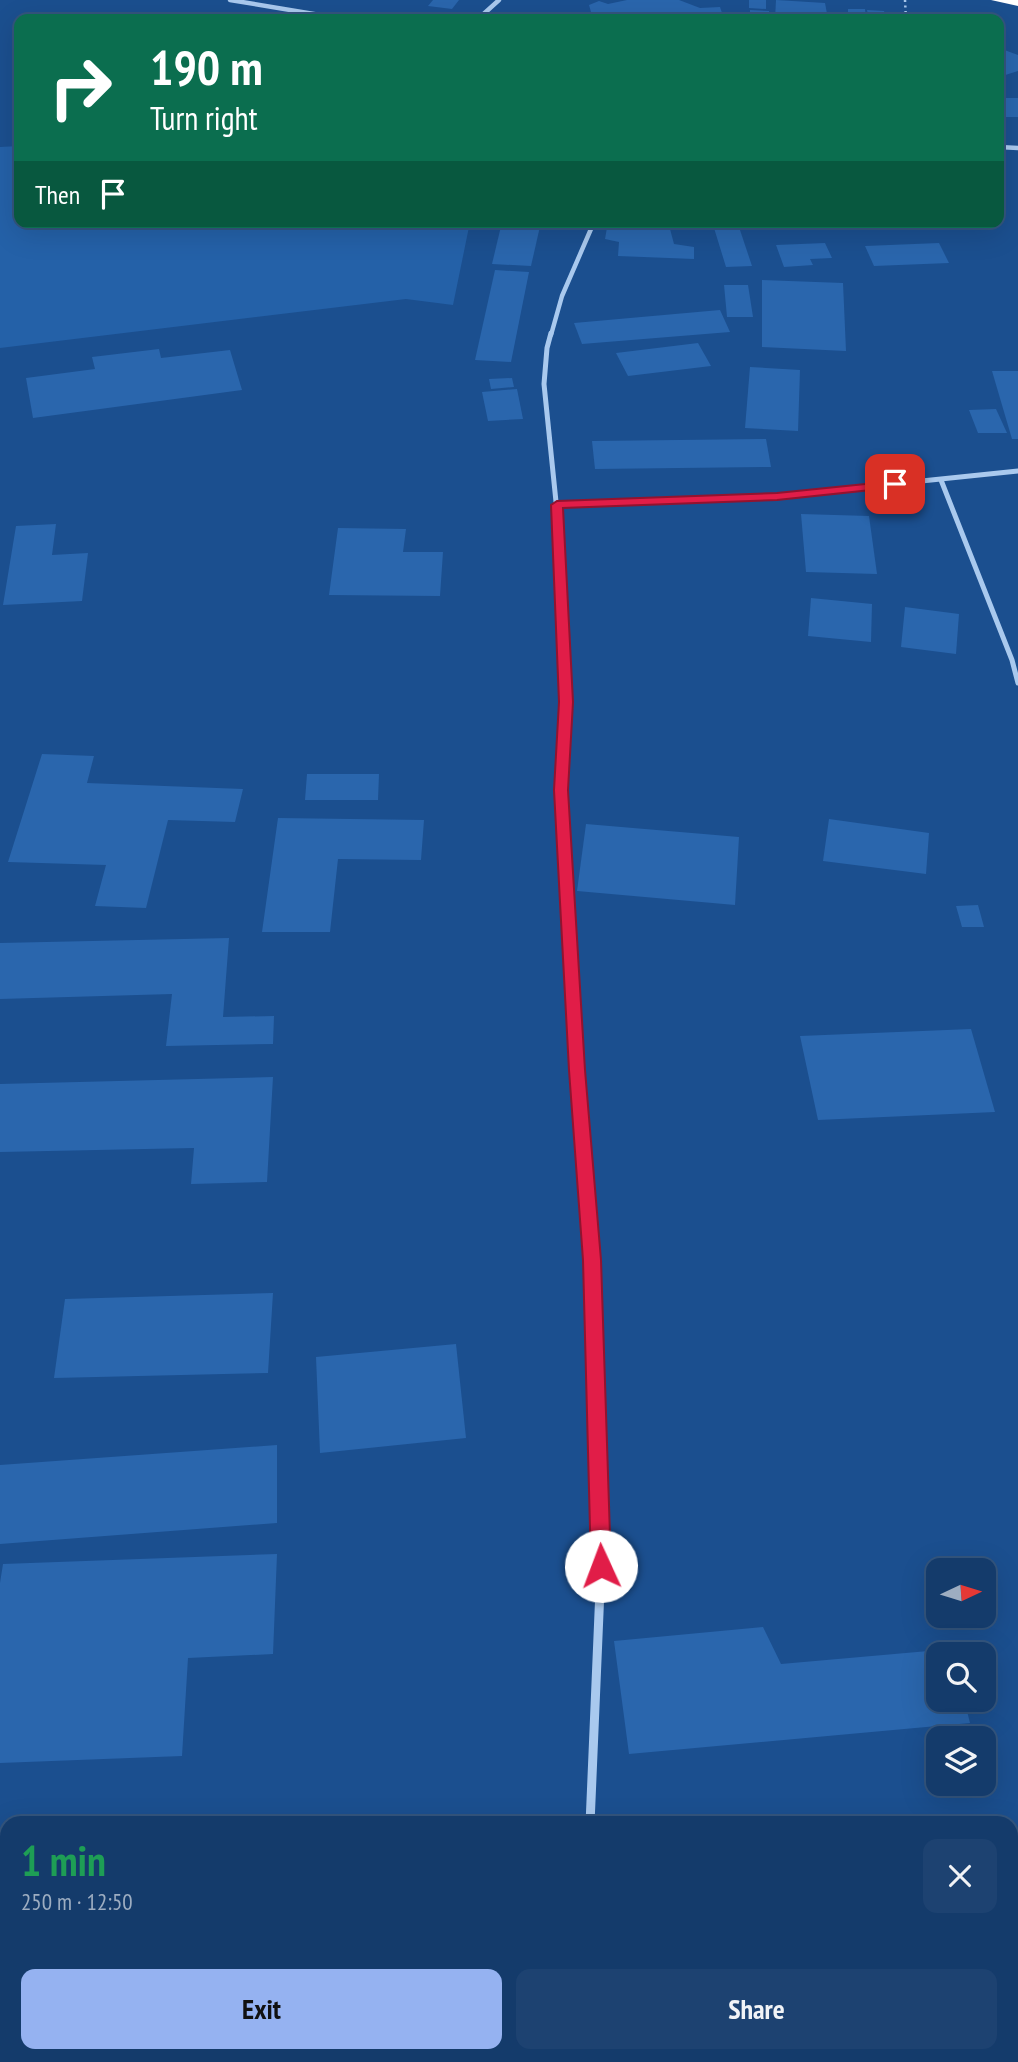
<!DOCTYPE html>
<html lang="en">
<head>
<meta charset="utf-8">
<style>
  :root { --surface:#143b6b; --page:#1d4271; --text:#f1f3f6; --muted:#9dadc1; --line:#33557e; --accent:#95b2f1 }
  body { margin:0; font-family:"PT Sans Narrow",sans-serif; background:var(--page); color:var(--text); height:100vh; display:flex; flex-direction:column; font-size:26px; white-space:nowrap }
  * { box-sizing:border-box; margin:0 }
  p { font-size:23px; color:var(--muted) }
  .icon { flex:none; width:38px; height:38px; fill:none; stroke:currentColor; stroke-width:2; stroke-linecap:round; stroke-linejoin:round }
  .map { position:relative; flex:1; overflow:hidden }
  .drawer { position:absolute; left:0px; top:1816px; width:1018px; height:247px; display:flex; flex-direction:column; background:var(--surface); border-radius:21px 21px 0 0; box-shadow:0 7px 28px #0002,0 0 0 2px var(--line) }
  .drawer>* { flex:none }
  .hud { position:absolute; left:14px; top:14px; width:990px; height:214px; border-radius:14px; box-shadow:0 7px 28px #0002,0 0 0 2px var(--line); background:#0b6e4f; color:#fff; overflow:hidden }
  .needle { width:46px; rotate:86deg }
  .buttons { position:absolute; left:926px; top:1558px; display:grid; gap:14px }
  .buttons a { display:grid; place-items:center; width:70px; height:70px; border-radius:14px; background:var(--surface); box-shadow:0 7px 28px #0002,0 0 0 2px var(--line); font-size:35px }
  .pin { position:absolute; display:grid; place-items:center; width:60px; height:60px; color:#fff; margin:-30px; border-radius:14px; box-shadow:0 4px 10px #0006 }
  .me { position:absolute; width:77px; margin:-38px; rotate:358deg; stroke-linejoin:round; filter:drop-shadow(0 0 5px #0008) }
  .turn { display:flex; align-items:center; gap:24px; height:147px; padding:0 21px; font-size:32px }
  .turn .icon { width:91px; height:91px; stroke-width:2.5 }
  .turn b { display:block; font-size:49px; line-height:60px }
  .then { display:flex; align-items:center; height:66px; padding:0 21px; background:#0003; gap:14px; font-size:26px }
  .round { display:grid; place-items:center; flex:none; width:74px; height:74px; border-radius:14px; background:var(--page) }
  .head { display:flex; align-items:center; justify-content:space-between; height:119px; padding:0 21px }
  h1 { font-size:42px; font-weight:700; line-height:52px; color:#1e9e55 }
  .action { display:flex; gap:14px; margin-top:auto; padding:14px 21px }
  .action a { flex:1; height:80px; border-radius:14px; background:var(--accent); color:#111; font-size:28px; font-weight:700; line-height:80px; text-align:center }
  .action a+a { background:var(--page); color:var(--text) }
  .map>svg:first-child { display:block }
  .green { fill:#2461a8 }
  .building { fill:#2a66ad }
  .lines { fill:none; stroke-linecap:round; stroke-linejoin:round }
  .path { stroke:#a9c9ee; stroke-width:2.5; stroke-dasharray:2 3.5; stroke-linecap:butt }
  .street-far3 { stroke:#a9c9ee; stroke-width:4.5 }
  .street-far2 { stroke:#a9c9ee; stroke-width:5 }
  .street-far1 { stroke:#a9c9ee; stroke-width:7 }
  .street { stroke:#a9c9ee; stroke-width:9 }
  .highway { fill:#fff; fill-rule:evenodd }
  .route { fill:#e11d48; stroke:#92132f; stroke-width:2 }
</style>
</head>
<body>
<div class="map">
<svg width="1018" height="2062" viewBox="0 0 1018 2062">
  <rect width="100%" height="100%" fill="#1b4f8f"/>
  <!-- green -->
  <path class="green" d="M19,146V222H470L453,305L406,299L0,348V147Z"/>
  <!-- building -->
  <g class="building">
    <path d="M433,0H459L452,9L428,6Z"/>
    <path d="M627,0H679L700,8L720,7L724,19H593L589,5L599,1L608,4Z"/>
    <path d="M749,0H766V9L749,8Z"/>
    <path d="M776,0L825,3L828,19H811V13L802,12V19H775Z"/>
    <path d="M848,9H865L866,19H848Z"/>
    <path d="M750,10L769,11V19H750Z"/>
    <path d="M867,10L884,11L886,19H869Z"/>
    <path d="M533,14L571,15V19H532Z"/>
    <path d="M999,48L1018,55V71L999,77Z"/>
    <rect x="999" y="98" width="19" height="19"/>
    <path d="M502,222H541L531,266L492,264Z"/>
    <path d="M608,222H818V224L739,227L752,266L726,267L714,228L670,229L674,244L694,247V259L618,256L619,242L605,239Z"/>
    <path d="M825,243L832,258L810,259L813,265L784,267L776,245Z"/>
    <path d="M939,243L949,263L874,266L865,246Z"/>
    <path d="M495,270L529,272L511,362L475,360Z"/>
    <path d="M762,280L843,283L846,351L762,347Z"/>
    <path d="M724,285H748L753,317H727Z"/>
    <path d="M720,310L730,332L582,344L574,323Z"/>
    <path d="M698,343L711,366L628,376L616,353Z"/>
    <path d="M159,349L161,358L230,350L242,390L33,418L26,378L95,369L92,357Z"/>
    <path d="M750,367L800,370L798,431L745,428Z"/>
    <path d="M992,371H1018V439H1012Z"/>
    <path d="M512,378L514,387L491,389L489,379Z"/>
    <path d="M517,389L523,419L488,421L482,392Z"/>
    <path d="M996,409L1007,433H978L969,410Z"/>
    <path d="M766,439L771,467L595,469L592,441Z"/>
    <path d="M801,514L869,516L877,574L806,572Z"/>
    <path d="M56,524L52,555L88,553L82,601L3,605L16,526Z"/>
    <path d="M338,528L406,529L403,552H443L440,596L329,595Z"/>
    <path d="M811,598L872,604L871,642L808,636Z"/>
    <path d="M905,607L959,614L956,654L901,647Z"/>
    <path d="M42,754L94,756L87,783L243,789L235,822L168,820L146,908L95,906L106,865L8,862Z"/>
    <path d="M307,774H379L378,800H305Z"/>
    <path d="M278,818L424,820L421,860L338,859L330,932H262Z"/>
    <path d="M829,819L929,833L926,874L823,861Z"/>
    <path d="M586,824L739,837L735,905L577,891Z"/>
    <path d="M978,905L984,927H962L956,906Z"/>
    <path d="M229,938L223,1017L274,1016L273,1044L166,1046L172,994L0,999V943Z"/>
    <path d="M971,1029L995,1112L818,1120L800,1036Z"/>
    <path d="M273,1077L267,1182L191,1184L194,1148L0,1152V1084Z"/>
    <path d="M273,1293L268,1373L54,1378L65,1299Z"/>
    <path d="M456,1344L466,1438L320,1453L316,1357Z"/>
    <path d="M277,1445V1523L0,1544V1465Z"/>
    <path d="M277,1554L273,1654L188,1658L182,1756L0,1763V1583L3,1564Z"/>
    <path d="M763,1627L781,1664L951,1649L952,1654H938V1699H964L970,1723L629,1754L614,1641Z"/>
    <path d="M998,1818L999,1824H956L955,1822Z"/>
    <path d="M1012,1877L1018,1899V1993H1012Z"/>
    <path d="M1012,2024H1014L1018,2039V2062H749L748,2056H1012Z"/>
  </g>
  <g class="lines">
    <!-- path -->
    <path class="path" d="M905,0L906,19"/>
    <!-- street-far3 -->
    <g class="street-far3">
      <path d="M230,0L344,19"/>
      <path d="M478,19L499,0"/>
      <path d="M999,147L1018,148"/>
      <path d="M551,335L562,296L594,222"/>
    </g>
    <!-- street-far2 -->
    <g class="street-far2">
      <path d="M551,333L547,348L544,384L560,541L566,702L562,768"/>
      <path d="M941,480L1012,660L1018,683"/>
      <path d="M557,505L777,496L1018,471"/>
    </g>
    <!-- street-far1 -->
    <path class="street-far1" d="M562,766L561,791L577,1070L592,1260L594,1331"/>
    <!-- street -->
    <g class="street">
      <path d="M590,1824L601,1566L594,1329"/>
      <path d="M582,2056V2062"/>
    </g>
    <!-- highway -->
    <path class="highway" d="M991,0H1018V6Z"/>
  </g>
  <!-- route -->
  <path class="route" d="M895,481L899,482V487L777,500L563,508L573,702L568,790L585,1070L601,1260L611,1566L608,1572L601,1575L594,1572L591,1566L583,1260L569,1070L554,790L559,702L551,505L557,501L777,493Z"/>
</svg>
<div class="buttons">
<a><svg class="needle" viewBox="-14 -14 28 28"><path d="M0-13l5 13h-10z" fill="#e53935"/><path d="M0 13l5-13h-10z" fill="#9dadc1"/></svg></a>
<a><svg class="icon" aria-label="search" viewBox="0 0 24 24"><circle cx="10" cy="10" r="6"/><path d="M15 15l6 6"/></svg></a>
<a><svg class="icon" aria-label="layers" viewBox="0 0 24 24"><path d="M12 4l9 5-9 5-9-5zM3 14l9 5 9-5"/></svg></a>
</div>
<div class="pin" style="left:895px;top:484px;background:#d93025"><svg class="icon" aria-label="arrive" viewBox="0 0 24 24"><path d="M6 21V4h12l-3 4 3 4H6"/></svg></div>
<svg class="me" style="left:601px;top:1566px" viewBox="-20 -20 40 40"><circle r="19" fill="#fff"/><path d="M0-13L10 11 0 6-10 11z" fill="#e11d48"/></svg>
<div class="hud">
<div class="turn"><svg class="icon" aria-label="right" viewBox="0 0 24 24"><path d="M7 20v-9h11M14 6l5 5-5 5"/></svg><div><b>190 m</b>Turn right</div></div>
<div class="then">Then<svg class="icon" aria-label="arrive" viewBox="0 0 24 24"><path d="M6 21V4h12l-3 4 3 4H6"/></svg></div>
</div>
<section class="drawer">
<div class="head"><div><h1>1 min</h1><p>250 m · 12:50</p></div><a class="round"><svg class="icon" aria-label="close" viewBox="0 0 24 24"><path d="M6 6l12 12M18 6L6 18"/></svg></a></div>
<div class="action"><a>Exit</a><a>Share</a></div>
</section>
</div>
</body>
</html>
